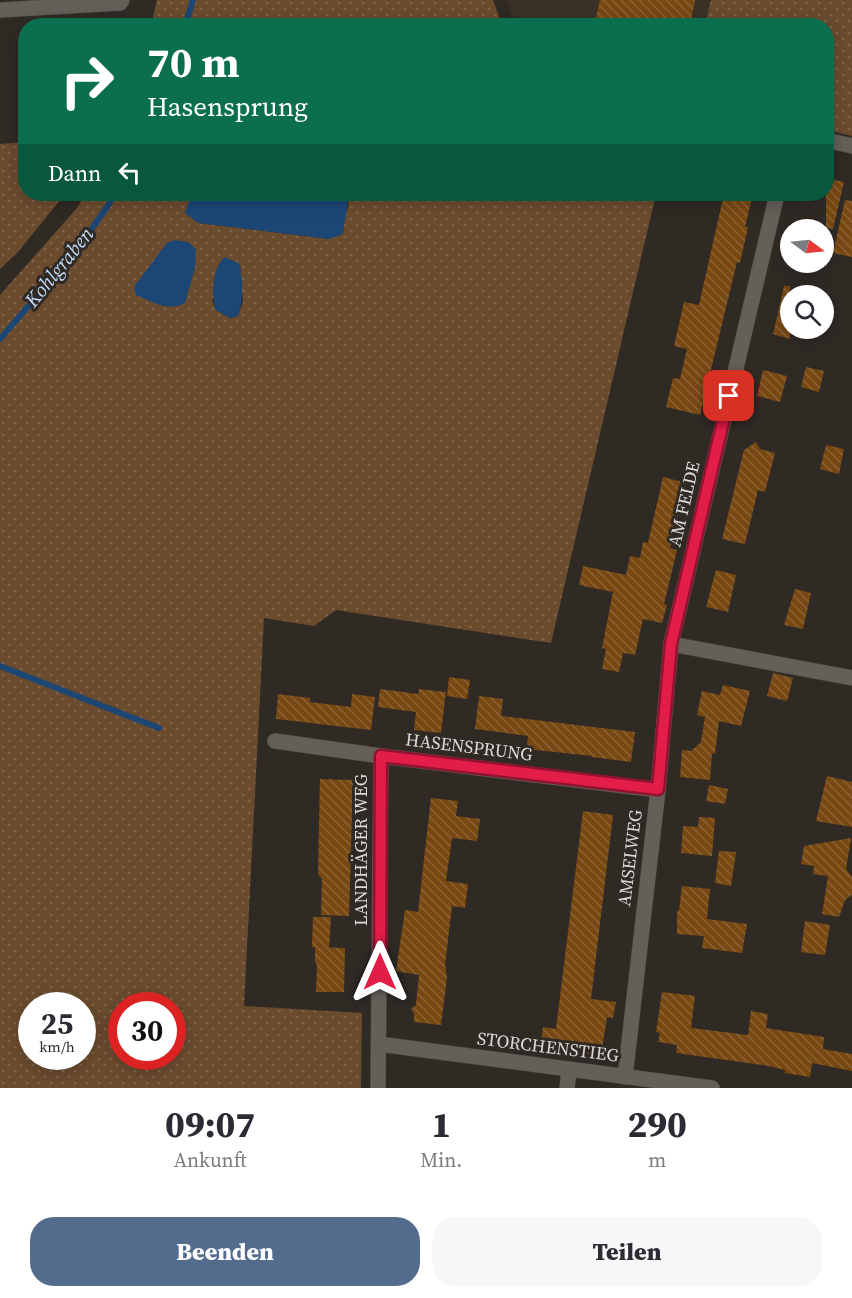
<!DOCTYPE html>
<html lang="de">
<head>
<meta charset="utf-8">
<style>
  :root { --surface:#fff; --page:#f7f7f7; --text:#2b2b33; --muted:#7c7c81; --accent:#536c8d }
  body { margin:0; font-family:"Source Serif 4",serif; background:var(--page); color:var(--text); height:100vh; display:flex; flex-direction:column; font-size:22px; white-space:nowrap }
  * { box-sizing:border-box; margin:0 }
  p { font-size:20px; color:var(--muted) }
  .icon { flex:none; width:33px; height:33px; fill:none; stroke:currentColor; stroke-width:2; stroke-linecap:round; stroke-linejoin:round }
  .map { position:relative; height:1088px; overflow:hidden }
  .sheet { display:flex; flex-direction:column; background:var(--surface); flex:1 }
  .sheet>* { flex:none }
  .top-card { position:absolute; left:18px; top:18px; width:816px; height:183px; border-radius:24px; box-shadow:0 3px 15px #0003; background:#0b6e4f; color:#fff; overflow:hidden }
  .needle { width:39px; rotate:105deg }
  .buttons { position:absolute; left:780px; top:219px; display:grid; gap:12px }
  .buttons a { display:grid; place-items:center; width:54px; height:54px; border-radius:50%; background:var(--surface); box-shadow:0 3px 15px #0003; font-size:30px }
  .speed { position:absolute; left:18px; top:992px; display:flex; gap:12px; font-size:30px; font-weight:700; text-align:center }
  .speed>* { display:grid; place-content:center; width:78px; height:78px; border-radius:50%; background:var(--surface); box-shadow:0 3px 15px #0003; line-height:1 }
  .speed small { font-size:15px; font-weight:400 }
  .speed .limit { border:9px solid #d22; background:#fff; color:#111 }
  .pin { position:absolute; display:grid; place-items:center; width:51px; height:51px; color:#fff; margin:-26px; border-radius:12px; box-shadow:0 3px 9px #0006 }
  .me { position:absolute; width:66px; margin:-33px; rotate:0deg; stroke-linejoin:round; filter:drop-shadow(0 0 4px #0008) }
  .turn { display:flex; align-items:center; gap:21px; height:126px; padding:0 30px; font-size:27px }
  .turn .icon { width:78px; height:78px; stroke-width:2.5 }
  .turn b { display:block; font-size:42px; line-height:51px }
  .then { display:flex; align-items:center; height:57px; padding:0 30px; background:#0003; gap:12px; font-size:22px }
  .eta { display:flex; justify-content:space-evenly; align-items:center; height:102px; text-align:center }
  .eta b { font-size:36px; font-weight:800; line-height:42px }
  .action { display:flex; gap:12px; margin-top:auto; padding:12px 30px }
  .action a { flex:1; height:69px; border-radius:24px; background:var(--accent); color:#fff; font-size:24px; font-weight:800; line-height:69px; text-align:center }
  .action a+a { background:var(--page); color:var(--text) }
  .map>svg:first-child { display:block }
  .built { fill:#3b3127 }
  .grass { fill:url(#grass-dots); fill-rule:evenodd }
  .water { fill:#1c4775 }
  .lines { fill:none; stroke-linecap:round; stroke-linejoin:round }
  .stream { stroke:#1c4775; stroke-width:6 }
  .building { fill:url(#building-back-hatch) }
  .minor-casing { stroke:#4b4642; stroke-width:16 }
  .minor { stroke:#655f59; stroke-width:15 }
  .route-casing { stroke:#92132f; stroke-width:15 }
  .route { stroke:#e11d48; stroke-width:10 }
  .labels { text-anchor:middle; stroke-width:6; stroke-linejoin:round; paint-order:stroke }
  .street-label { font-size:18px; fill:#dcd8d5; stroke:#302a25 }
  .water-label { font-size:20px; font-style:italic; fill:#c2dbf8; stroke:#302a25 }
</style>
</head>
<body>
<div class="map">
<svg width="852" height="1088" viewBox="0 0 852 1088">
  <defs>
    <pattern id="grass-dots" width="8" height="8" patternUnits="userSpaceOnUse" patternTransform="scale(1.5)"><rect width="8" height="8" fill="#6a4b2e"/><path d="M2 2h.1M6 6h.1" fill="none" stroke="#7f644b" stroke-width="1.8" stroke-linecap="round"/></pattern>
    <pattern id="building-back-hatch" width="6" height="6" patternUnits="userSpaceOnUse" patternTransform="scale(1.5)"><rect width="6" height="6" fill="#784813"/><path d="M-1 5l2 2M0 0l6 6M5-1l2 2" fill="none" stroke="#8b6234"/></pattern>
  </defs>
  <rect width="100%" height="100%" fill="#302a25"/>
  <!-- built -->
  <path class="built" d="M507,0H711L705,26L516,25Z"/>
  <!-- grass -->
  <g class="grass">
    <path d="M157,0H493L502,25H151Z"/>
    <path d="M711,0H852V136L827,130L826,26L705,25Z"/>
    <path d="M25,142L26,194H65L18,252L0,269V144Z"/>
    <path d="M86,194H192L189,200L198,223L329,239L348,208L349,194H656L551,643L336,610L314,626L264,618L244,1006L362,1013L361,1088H0V295L77,208ZM240,264L243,302L238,316L230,318L216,310L212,300ZM32,1005H82V1056H32ZM122,1005H172V1056H122Z"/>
  </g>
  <!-- water -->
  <g class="water">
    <path d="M192,194H349L343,234L329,239L198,223L185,213Z"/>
    <path d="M174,240L188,242L196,249L195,268L185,303C167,312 153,302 136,295L134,289L136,284L167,243Z"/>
    <path d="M225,257L240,264C242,283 244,298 238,316L230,318L216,310C211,295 212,268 225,257Z"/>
  </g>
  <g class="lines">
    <!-- stream -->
    <g class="stream">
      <path d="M185,26L193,0"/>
      <path d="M0,339L79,247L116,194"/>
      <path d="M0,666L159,728"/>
    </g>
  </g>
  <!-- building -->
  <g class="building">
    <path d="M600,0H695L690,26H594Z"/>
    <path d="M826,178L844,182L833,229L826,228Z"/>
    <path d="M724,194H753L745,227H748L740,263L737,262L700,415L666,407L673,378L680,379L687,349L674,346L684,302L699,305Z"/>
    <path d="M845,200L852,201V257L833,253Z"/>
    <path d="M784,286H790V339L773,334Z"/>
    <path d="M806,367L824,371L819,392L801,387Z"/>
    <path d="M763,370L787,376L780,402L757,396Z"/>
    <path d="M756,442L760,449L775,453L765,492L758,490L745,544L722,539L744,450Z"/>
    <path d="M826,445L844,449L839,474L820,469Z"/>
    <path d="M663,477L683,482L678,503H681L670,548L677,550L664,604L667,605L662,623L643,619L635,655L623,653L619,672L602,669L606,649L602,648L613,592L579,585L583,566L626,575L630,556L640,558L643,542L648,543Z"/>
    <path d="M716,570L736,575L728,612L706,607Z"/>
    <path d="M795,589L811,593L803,629L784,625Z"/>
    <path d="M773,673L793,678L787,701L767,696Z"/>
    <path d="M449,677L470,680L467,699L447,696Z"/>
    <path d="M723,685L750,691L741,726L719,721L715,754L712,753L710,780L680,777L682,750L691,751L701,742L705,717L697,715L702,691L720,695Z"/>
    <path d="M380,689L418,694L419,689L446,692L441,733L414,730L416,712L378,707Z"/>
    <path d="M278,694L310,698V702L351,707L352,694L375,697L371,730L276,719Z"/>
    <path d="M479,696L503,699L501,716L635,732L631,762L592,757V756L527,749L528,736L475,729Z"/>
    <path d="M827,776L852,782V827L816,821Z"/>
    <path d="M320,779L353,780L349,916L321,915L322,879L318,874Z"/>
    <path d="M709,785L728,789L725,804L706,801Z"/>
    <path d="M431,798L458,801L456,816L480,819L477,841L452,838L446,881L468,884L465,908L452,906L445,965L447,977L441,1025L414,1022V1014L411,1009L416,1005L419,975L396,971L405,910L418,912Z"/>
    <path d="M583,811L613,815L591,999L616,1002L613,1018L607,1017L601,1056L584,1054V1050L541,1043L543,1027L556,1029Z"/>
    <path d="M699,817L715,818L712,856L681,853L683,826L698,827Z"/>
    <path d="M851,838L846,869L852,877V895L845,900L839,917L822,914L828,876L813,874L814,866L801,864L804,846Z"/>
    <path d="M719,851L736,852L731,886L715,883Z"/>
    <path d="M682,886L710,889L707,919L747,924L742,953L702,948L704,936L677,934V912L679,910Z"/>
    <path d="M313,917H331L329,948L312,947Z"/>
    <path d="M805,921L830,925L825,955L801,952Z"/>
    <path d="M315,947L345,948L344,992H316L317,965L315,962Z"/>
    <path d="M662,992L695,996L691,1028L748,1035L751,1011L768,1014L766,1028L824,1037L823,1049L852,1054V1071L812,1063L810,1077L785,1073V1070L769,1066L676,1053L677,1045L658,1042L660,1033L656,1032Z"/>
  </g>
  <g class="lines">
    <defs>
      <g id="minor">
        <path d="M0,10L120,3L122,0"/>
        <path d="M826,140L852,146"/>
        <path d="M671,644L852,678"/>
        <path d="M275,741L381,756L658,790"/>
        <path d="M379,1044L712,1088"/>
        <path d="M625,1077L658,790L671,644L777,194"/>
        <path d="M378,1088L381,756"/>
        <path d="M567,1088L569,1070"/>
      </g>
    </defs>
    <!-- minor casing -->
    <use href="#minor" class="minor-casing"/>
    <!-- minor -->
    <use href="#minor" class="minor"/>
  </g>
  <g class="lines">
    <defs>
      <path id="route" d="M380,972L381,756L658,789L671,644L729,396"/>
    </defs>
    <!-- route casing -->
    <use href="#route" class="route-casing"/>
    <!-- route -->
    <use href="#route" class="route"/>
  </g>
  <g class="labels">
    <!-- street labels -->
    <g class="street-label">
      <text transform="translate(684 504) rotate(-77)" y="6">AM FELDE</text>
      <text transform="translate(469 747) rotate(7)" y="6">HASENSPRUNG</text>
      <text transform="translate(361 850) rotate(-90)" y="6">LANDHÄGER WEG</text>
      <text transform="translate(630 858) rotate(-83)" y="6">AMSELWEG</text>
      <text transform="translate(548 1047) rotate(7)" y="6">STORCHENSTIEG</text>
    </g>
    <!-- water labels -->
    <g class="water-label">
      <text transform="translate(59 267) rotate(-51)" y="7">Kohlgraben</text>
    </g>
  </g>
</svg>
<div class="buttons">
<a><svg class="needle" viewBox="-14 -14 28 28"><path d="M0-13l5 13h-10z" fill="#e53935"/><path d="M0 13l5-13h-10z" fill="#7c7c81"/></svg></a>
<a><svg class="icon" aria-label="search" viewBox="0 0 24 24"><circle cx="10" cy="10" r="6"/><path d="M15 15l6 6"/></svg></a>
</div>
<div class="speed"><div>25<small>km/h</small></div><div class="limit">30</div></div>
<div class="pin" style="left:729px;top:396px;background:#d93025"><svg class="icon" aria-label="arrive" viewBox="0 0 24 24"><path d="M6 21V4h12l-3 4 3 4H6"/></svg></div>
<svg class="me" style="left:380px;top:972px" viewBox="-20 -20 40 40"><path d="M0-17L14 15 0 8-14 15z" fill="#e11d48" stroke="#fff" stroke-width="4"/></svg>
<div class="top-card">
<div class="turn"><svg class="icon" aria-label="right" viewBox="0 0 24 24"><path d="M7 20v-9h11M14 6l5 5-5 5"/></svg><div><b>70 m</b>Hasensprung</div></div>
<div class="then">Dann<svg class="icon" aria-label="left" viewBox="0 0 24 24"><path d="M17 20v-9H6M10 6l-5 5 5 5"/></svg></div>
</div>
</div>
<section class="sheet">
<div class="eta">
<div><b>09:07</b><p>Ankunft</p></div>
<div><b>1</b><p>Min.</p></div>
<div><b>290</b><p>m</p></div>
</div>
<div class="action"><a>Beenden</a><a>Teilen</a></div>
</section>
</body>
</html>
